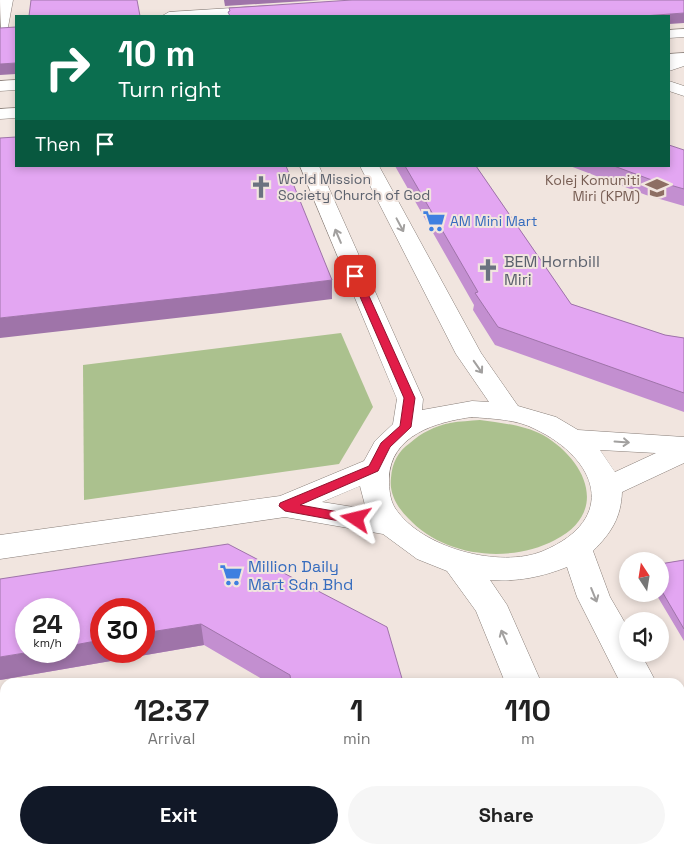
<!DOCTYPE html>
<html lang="en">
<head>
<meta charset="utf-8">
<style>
  :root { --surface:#fff; --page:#f6f6f6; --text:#222; --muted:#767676; --accent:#111827 }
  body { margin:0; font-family:"Space Grotesk",sans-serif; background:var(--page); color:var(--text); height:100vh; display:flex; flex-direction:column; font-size:19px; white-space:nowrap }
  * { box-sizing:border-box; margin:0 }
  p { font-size:16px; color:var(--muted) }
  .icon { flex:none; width:28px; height:28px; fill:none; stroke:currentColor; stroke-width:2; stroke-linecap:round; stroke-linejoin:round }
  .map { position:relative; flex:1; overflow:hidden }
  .details { position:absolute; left:0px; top:678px; width:685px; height:176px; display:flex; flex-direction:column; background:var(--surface); border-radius:15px 15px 0 0; box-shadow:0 2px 8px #0003 }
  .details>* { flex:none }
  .top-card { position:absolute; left:15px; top:15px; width:655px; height:152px; border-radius:0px; box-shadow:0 2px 8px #0003; background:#0b6e4f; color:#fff; overflow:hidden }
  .needle { width:32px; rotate:348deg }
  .fabs { position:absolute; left:619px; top:552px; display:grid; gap:10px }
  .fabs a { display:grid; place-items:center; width:50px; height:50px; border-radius:50%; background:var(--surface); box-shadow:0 2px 8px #0003; font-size:25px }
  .speed { position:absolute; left:15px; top:598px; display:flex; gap:10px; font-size:25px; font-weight:700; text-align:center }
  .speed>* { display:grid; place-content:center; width:65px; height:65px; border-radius:50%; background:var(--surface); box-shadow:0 2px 8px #0003; line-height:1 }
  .speed small { font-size:12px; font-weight:400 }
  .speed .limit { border:8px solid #d22; background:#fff; color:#111 }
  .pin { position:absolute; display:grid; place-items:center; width:42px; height:42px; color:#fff; margin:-21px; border-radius:10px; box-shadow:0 2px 8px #0006 }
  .me { position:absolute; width:55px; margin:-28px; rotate:280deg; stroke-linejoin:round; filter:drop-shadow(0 0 4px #0008) }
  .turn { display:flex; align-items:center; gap:18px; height:105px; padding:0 20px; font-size:22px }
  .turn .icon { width:65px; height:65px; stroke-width:2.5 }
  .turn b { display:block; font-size:35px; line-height:42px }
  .then { display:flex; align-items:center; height:48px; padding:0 20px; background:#0003; gap:10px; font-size:19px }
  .eta { display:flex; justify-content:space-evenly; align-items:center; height:85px; text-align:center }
  .eta b { font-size:30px; font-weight:800; line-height:35px }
  .primary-button { display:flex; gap:10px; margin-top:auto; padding:10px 20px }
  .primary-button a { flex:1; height:58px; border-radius:30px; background:var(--accent); color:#fff; font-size:20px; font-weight:800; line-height:58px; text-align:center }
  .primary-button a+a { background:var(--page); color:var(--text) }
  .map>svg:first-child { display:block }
  .green { fill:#abc18e }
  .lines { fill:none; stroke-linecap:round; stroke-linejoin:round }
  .minor-casing { stroke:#887e78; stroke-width:1 }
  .tertiary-casing { stroke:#887e78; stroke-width:1 }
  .minor { fill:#fff; fill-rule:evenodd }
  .tertiary { fill:#fff; fill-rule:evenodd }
  .wall { fill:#c38fd0 }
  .shaded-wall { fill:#9f74a9 }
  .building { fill:#e3a6f2; stroke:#9f74a9 }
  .oneway { stroke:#a2a09f }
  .route { fill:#e11d48; stroke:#92132f }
  .labels { text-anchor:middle; stroke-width:4; stroke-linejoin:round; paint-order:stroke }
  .far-worship-label { font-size:14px; fill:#5b616d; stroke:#f1e5df; text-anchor:start }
  .far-education-label { font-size:14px; fill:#785e54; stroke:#f1e5df; text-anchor:end }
  .far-shop-label { font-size:14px; fill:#366cbe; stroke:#f1e5df; text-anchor:start }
  .worship-label { font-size:16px; fill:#5b616d; stroke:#f1e5df; text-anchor:start }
  .shop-label { font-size:16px; fill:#366cbe; stroke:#f1e5df; text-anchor:start }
</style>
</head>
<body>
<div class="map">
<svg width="684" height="853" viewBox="0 0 684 853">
  <rect width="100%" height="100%" fill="#f1e5df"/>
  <!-- green -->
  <g class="green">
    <path d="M341,333L373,407L339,464L84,500L83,365Z"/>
    <path d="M480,420C501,423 524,425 543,435C586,460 610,512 555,540C509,564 444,557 408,518C397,507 389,493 391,478C392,463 398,451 410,443C421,433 435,426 450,423C460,421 470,421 480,420Z"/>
  </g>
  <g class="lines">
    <defs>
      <g id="minor">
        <path d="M0,0H13L8,27L1,31Z"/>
        <path d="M266,6L271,7L273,10L271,13L233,16H162L169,12Z"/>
        <path d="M684,29V37L669,38V30Z"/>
        <path d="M684,53V63L669,64V54Z"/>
        <path d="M16,80V90L0,91V81Z"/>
        <path d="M16,108V118L0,119V109Z"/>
        <path d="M300,166H319L423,399L422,410L472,401L489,402L456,354L360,166H379L481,353L518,406L556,417L578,430L684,437V463L622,492C621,518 611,533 593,551L610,597L628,628V654H641L656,682H620L577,597L567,567C542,577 517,582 490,580L507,605L541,682H505L476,611L447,571L417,559L383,534L285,517L0,559V535L280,496L364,461L375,441L393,424L397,399ZM472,417C493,419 516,419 535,429C598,459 619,519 543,551C500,569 421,548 395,508C390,500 389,489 389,479C390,435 436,422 472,417ZM600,450L656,453L615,472ZM360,486L366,509L322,502Z"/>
        <path d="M680,746L684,747V788L680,786Z"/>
        <path d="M571,849H613L614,853H572Z"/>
      </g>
      <g id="tertiary">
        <path d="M684,55V66L669,71V61Z"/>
        <path d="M669,81L684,86V96L669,91Z"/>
      </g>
    </defs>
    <!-- minor casing -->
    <use href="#minor" class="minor-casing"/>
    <!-- tertiary casing -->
    <use href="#tertiary" class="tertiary-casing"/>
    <!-- minor -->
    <use href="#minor" class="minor"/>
    <!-- tertiary -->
    <use href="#tertiary" class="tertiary"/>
  </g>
  <!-- wall -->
  <g class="wall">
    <path d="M684,150V206L646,195L570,166H669Z"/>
    <path d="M395,166H476L571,304L665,335L684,338V412L495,345L473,310L474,305Z"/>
    <path d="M228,544L403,682H267L204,645L0,680Z"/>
    <path d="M684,560V641L656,594H660V564Z"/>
    <path d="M0,710H5V836L0,837Z"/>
  </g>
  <!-- shaded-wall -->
  <g class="shaded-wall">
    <path d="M224,0H321L225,6Z"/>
    <path d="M684,13V23L669,24V16H643Z"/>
    <path d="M16,63V74L0,75V64Z"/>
    <path d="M332,280V299L220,313L0,338V318Z"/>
    <path d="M201,624L204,645L0,680V657L37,651H69V646L101,640V651H144V633Z"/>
  </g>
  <!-- building -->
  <g class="building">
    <path d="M31,0H137L140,16H29Z"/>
    <path d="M352,0H684V13L643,16H230L228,12L230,11L229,8Z"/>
    <path d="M16,27V63L0,64V28Z"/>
    <path d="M16,137V166H286L332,280L218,294L0,318V138Z"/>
    <path d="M669,145L684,150V189L649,179L614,166H669Z"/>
    <path d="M405,166H476L571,304L665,335L684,338V393L498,327L475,293L478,292Z"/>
    <path d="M228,544L387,627L403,682H291L290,675L201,624L144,633V609H101V640L69,646V609H26V651H37L0,657V579Z"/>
    <path d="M684,560V629L660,588V564Z"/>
    <path d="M0,710H5V814L0,815Z"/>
  </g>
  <!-- one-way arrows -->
  <defs><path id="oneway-shaft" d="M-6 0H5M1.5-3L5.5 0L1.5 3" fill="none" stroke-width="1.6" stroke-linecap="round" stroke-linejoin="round" transform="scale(1.25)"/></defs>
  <g class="oneway">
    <use href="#oneway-shaft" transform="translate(400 225) rotate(62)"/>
    <use href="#oneway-shaft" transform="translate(338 236) rotate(-113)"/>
    <use href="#oneway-shaft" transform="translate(478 367) rotate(55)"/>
    <use href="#oneway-shaft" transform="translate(622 442) rotate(4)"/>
    <use href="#oneway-shaft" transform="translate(594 595) rotate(68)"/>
    <use href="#oneway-shaft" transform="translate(504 637) rotate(-113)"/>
  </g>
  <!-- route -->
  <path class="route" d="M352,274L360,276L415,398L411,427L390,447L378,471L300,505L361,516L363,519L361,522L356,524L285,511L279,506L280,503L369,466L381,443L400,426L404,398L351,276Z"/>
  <!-- icons -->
  <defs>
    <symbol id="church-bare" viewBox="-9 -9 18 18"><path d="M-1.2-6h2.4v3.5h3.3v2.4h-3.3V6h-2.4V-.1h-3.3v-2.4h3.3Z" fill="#6b7280" stroke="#f1e5df" stroke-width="2.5" paint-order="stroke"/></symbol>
    <symbol id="university-bare" viewBox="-9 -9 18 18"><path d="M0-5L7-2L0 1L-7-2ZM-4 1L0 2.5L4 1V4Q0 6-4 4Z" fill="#8d6e63" stroke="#f1e5df" stroke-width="2.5" paint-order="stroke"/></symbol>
    <symbol id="supermarket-bare" viewBox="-9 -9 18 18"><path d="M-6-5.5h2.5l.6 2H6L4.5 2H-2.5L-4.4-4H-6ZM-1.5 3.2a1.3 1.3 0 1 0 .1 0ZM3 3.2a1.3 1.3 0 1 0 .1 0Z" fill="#3f7fe0" stroke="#f1e5df" stroke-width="2.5" paint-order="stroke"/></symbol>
  </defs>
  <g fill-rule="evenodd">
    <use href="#church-bare" x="245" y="171" width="32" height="32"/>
    <use href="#university-bare" x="641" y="172" width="32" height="32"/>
    <use href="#supermarket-bare" x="418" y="205" width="32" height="32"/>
    <use href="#church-bare" x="472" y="254" width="32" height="32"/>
    <use href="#supermarket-bare" x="215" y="559" width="32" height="32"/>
  </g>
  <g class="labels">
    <!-- far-worship labels -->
    <g class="far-worship-label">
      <text x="278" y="184">World Mission<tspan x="278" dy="16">Society Church of God</tspan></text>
    </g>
    <!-- far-education labels -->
    <g class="far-education-label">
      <text x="640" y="185">Kolej Komuniti<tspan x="640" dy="16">Miri (KPM)</tspan></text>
    </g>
    <!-- far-shop labels -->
    <g class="far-shop-label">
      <text x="450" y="226">AM Mini Mart</text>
    </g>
    <!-- worship labels -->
    <g class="worship-label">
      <text x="504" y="267">BEM Hornbill<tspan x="504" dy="18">Miri</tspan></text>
    </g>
    <!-- shop labels -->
    <g class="shop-label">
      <text x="248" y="572">Million Daily<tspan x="248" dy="18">Mart Sdn Bhd</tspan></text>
    </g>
  </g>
</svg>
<div class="fabs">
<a><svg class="needle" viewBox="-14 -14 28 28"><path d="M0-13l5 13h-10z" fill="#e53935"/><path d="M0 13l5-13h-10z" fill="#767676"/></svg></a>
<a><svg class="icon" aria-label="sound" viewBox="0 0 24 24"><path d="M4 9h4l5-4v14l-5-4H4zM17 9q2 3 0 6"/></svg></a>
</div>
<div class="speed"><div>24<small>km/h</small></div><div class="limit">30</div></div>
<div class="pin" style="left:355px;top:276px;background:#d93025"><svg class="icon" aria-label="arrive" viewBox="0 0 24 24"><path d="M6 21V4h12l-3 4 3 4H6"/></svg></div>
<svg class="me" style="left:356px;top:519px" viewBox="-20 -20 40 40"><path d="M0-17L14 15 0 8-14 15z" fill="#e11d48" stroke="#fff" stroke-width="4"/></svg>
<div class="top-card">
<div class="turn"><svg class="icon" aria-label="right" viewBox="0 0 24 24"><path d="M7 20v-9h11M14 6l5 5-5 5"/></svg><div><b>10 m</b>Turn right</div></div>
<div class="then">Then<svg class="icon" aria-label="arrive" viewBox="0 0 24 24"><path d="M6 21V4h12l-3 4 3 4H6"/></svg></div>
</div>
<section class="details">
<div class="eta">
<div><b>12:37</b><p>Arrival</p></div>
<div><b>1</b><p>min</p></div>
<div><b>110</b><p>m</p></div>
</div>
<div class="primary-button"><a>Exit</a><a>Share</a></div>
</section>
</div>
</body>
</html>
